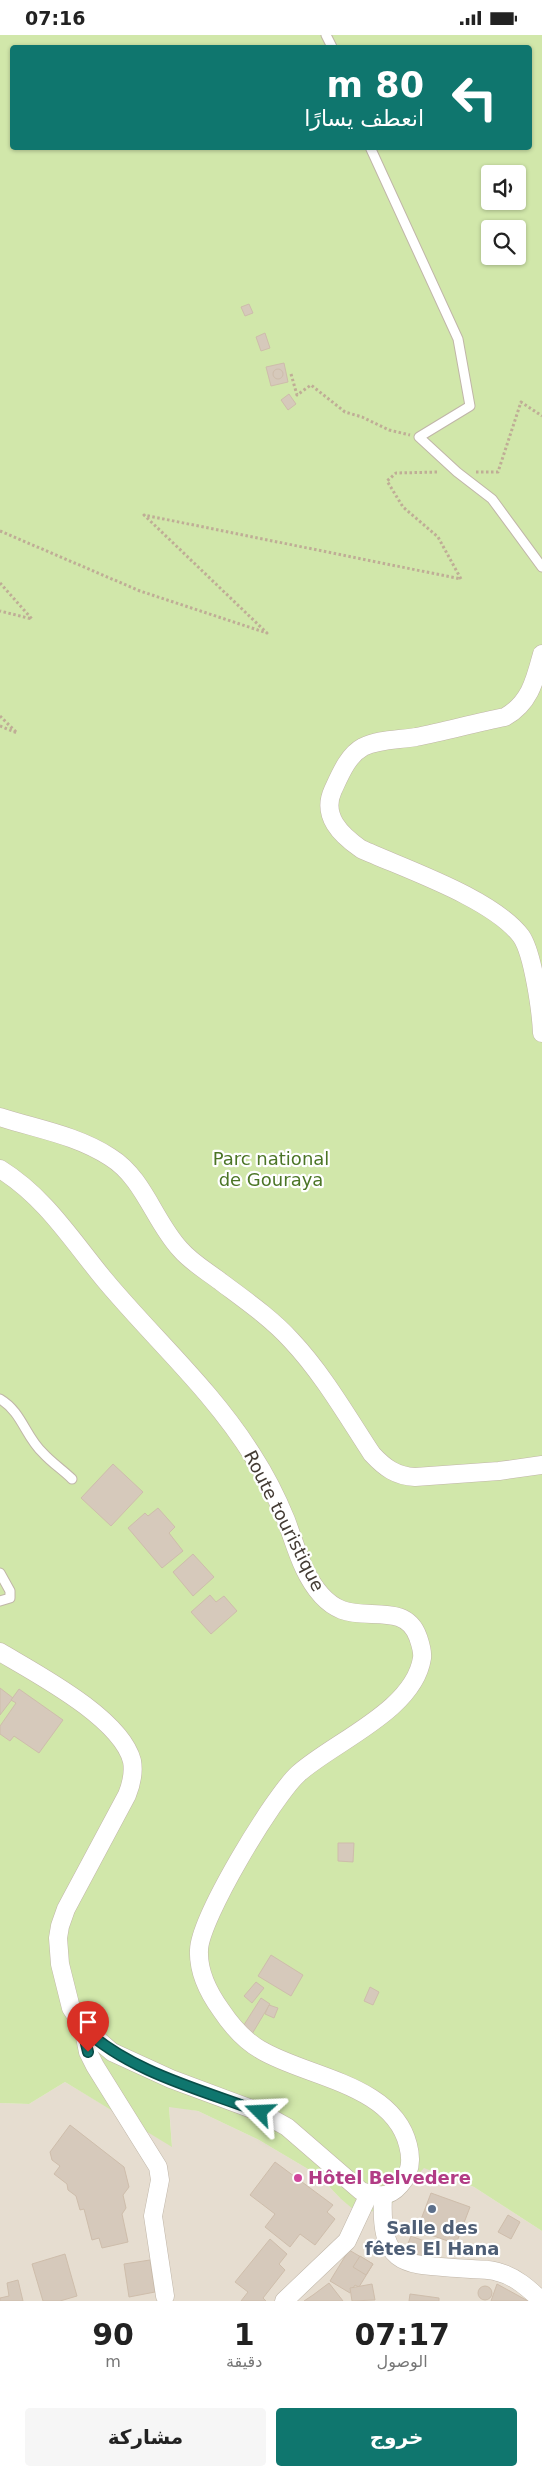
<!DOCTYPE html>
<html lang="ar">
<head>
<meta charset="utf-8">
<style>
  :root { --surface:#fff; --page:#f6f6f6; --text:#222; --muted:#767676; --accent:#0f766e }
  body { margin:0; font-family:"DejaVu Sans",Cairo,sans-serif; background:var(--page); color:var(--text); direction:rtl; height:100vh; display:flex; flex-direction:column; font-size:19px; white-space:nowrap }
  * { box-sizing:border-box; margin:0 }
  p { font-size:16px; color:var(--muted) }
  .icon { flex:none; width:28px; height:28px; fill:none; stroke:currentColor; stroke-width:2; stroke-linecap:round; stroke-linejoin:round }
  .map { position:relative; height:2266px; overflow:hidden; direction:ltr }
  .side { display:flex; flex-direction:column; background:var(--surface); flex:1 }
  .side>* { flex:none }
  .hud { position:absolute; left:10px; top:10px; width:522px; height:105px; border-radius:5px; box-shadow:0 1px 4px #0004; direction:rtl; background:#0f766e; color:#fff; overflow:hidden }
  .buttons { position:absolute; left:481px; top:130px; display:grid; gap:10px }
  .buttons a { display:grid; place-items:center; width:45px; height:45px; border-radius:5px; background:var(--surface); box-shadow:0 1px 4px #0004; font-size:25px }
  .pin { position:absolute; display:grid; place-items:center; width:42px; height:42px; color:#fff; margin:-51px -21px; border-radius:50% 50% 50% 0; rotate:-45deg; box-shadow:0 0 5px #0007 }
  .pin .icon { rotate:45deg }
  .me { position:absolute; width:55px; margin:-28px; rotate:291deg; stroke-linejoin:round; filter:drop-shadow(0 0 4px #0008) }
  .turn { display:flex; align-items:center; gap:18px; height:105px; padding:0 25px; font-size:22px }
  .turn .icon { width:65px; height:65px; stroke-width:2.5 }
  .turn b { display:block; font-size:35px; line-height:42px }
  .eta { display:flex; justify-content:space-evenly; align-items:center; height:85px; text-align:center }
  .eta b { font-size:30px; font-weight:700; line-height:35px }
  .primary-button { display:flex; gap:10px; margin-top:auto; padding:10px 25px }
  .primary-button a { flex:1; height:58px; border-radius:5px; background:var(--accent); color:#fff; font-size:20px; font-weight:700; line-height:58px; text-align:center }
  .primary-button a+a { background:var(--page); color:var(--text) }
  .status { display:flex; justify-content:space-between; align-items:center; height:35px; padding:0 25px; background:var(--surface); direction:ltr }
  .status svg { height:14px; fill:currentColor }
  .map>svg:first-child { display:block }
  .residential { fill:#e6ddd0 }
  .green { fill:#d1e7aa; fill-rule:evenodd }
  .building { fill:#d6c9bb; stroke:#cebdab }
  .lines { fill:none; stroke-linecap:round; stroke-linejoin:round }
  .service-casing { stroke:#c0b6a8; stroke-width:11 }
  .minor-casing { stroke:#c0b6a8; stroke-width:19 }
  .path { stroke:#bfad96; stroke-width:3; stroke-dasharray:2.5 2.5; stroke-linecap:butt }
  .service { stroke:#fff; stroke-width:9 }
  .minor { stroke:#fff; stroke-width:18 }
  .route-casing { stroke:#0a4d48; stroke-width:12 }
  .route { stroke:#0f766e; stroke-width:9 }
  .hotel-dot { fill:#d1479c; stroke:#fff; stroke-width:2 }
  .service-dot { fill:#5c6f8a; stroke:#fff; stroke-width:2 }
  .labels { text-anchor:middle; stroke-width:4.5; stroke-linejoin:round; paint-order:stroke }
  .park-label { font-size:18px; fill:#4b7526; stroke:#fff }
  .street-label { font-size:18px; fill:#433b33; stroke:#fff }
  .hotel-label { font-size:18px; font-weight:bold; fill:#b23c85; stroke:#fff; text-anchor:start }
  .service-label { font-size:18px; font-weight:bold; fill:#4e5e75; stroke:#fff }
</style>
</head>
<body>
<div class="status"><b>07:16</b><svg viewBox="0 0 49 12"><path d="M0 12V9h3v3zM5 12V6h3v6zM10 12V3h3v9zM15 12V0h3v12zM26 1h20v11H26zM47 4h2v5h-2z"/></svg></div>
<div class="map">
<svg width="542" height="2266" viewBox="0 0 542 2266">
  <rect width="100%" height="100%" fill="#f2ece3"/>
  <!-- residential -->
  <path class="residential" d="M65,2047L172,2111L169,2071L198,2076L259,2105L318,2140L340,2163L428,2128L443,2141L474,2152L542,2196V2266H0V2068L29,2069Z"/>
  <!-- green -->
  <path class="green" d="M0,0H542V2196L474,2152L424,2133L384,2177L354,2175L340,2163L318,2140L259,2105L198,2076L169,2072L172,2112L65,2047L29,2069L0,2068ZM12,12H530V112H12ZM490,139H518V166H490ZM490,194H518V221H490Z"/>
  <!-- building -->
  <g class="building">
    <path d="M249,269L253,278L245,281L241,272Z"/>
    <path d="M265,298L270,313L261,316L256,302Z"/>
    <path d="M284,328L288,347L271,351L266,332Z"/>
    <circle cx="278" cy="339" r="5"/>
    <path d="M289,359L296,369L288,375L281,365Z"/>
    <path d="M113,1429L143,1457L111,1491L81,1463Z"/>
    <path d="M158,1473L175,1492L169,1498L183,1516L162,1533L128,1493L145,1478L148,1481Z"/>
    <path d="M193,1519L214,1542L193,1561L173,1537Z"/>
    <path d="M210,1560L216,1567L224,1561L237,1576L211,1599L191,1577Z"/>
    <path d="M0,1653L13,1663L0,1680Z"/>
    <path d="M19,1654L63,1685L39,1718L14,1701L10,1706L0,1699V1691L16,1668L11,1665Z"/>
    <path d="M338,1808H354L353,1827L338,1826Z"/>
    <path d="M271,1920L303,1940L291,1961L258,1941Z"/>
    <path d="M256,1947L264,1953L252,1968L244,1961Z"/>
    <path d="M370,1952L379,1957L373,1970L364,1966Z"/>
    <path d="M261,1963L270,1969L252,1999L242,1993Z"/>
    <path d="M269,1970L278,1973L274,1983L265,1979Z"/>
    <path d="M70,2090L124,2132L129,2152L123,2160L126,2173L122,2179L128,2207L102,2213L99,2203L92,2205L84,2174L80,2175L76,2161L68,2155L67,2149L54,2139L60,2131L52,2125L50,2117Z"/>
    <path d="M275,2127L333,2170L327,2177L335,2184L315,2210L300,2199L290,2212L265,2192L275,2179L250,2160Z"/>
    <path d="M431,2158L470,2172L456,2209L417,2195Z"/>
    <path d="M508,2180L520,2187L511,2204L498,2197Z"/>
    <path d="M411,2201L438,2211L433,2226L405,2216Z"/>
    <path d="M270,2204L287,2219L279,2229L285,2235L263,2263L266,2266H241L248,2257L235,2247Z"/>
    <path d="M349,2215L373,2229L359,2252L355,2250L350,2258L330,2246Z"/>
    <path d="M65,2219L77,2261L60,2266H43L32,2229Z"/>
    <path d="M360,2221L373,2229L366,2240L353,2232Z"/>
    <path d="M150,2225L155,2257L129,2262L124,2229Z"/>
    <path d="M18,2245L23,2266H0V2263L9,2261L7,2248Z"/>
    <path d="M329,2248L343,2266H304L313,2260Z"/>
    <path d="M372,2249L375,2265L352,2266L350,2253Z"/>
    <path d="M497,2249L528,2266H491Z"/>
    <circle cx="485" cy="2258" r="7"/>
    <path d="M410,2259L439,2263V2266H409Z"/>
  </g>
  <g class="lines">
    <defs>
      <g id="service">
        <path d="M326,0L332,12"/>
        <path d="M370,112L458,304L470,371L419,402L457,437L492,464L542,532"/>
        <path d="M0,1364C22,1377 25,1401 43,1418C52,1428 63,1435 72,1444"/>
        <path d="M0,1538L10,1556V1563L0,1566"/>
      </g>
      <g id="minor">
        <path d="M542,619C535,645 530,668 505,682C475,688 446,696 416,702C398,705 379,704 363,712C348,720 340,740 333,755C321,781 341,800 361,814C405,834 492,863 521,901C533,918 541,976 542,998"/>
        <path d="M0,1082C37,1094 76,1100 110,1122C144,1143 154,1186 180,1214C192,1228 207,1236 221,1247C245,1265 271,1283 291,1305C323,1339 347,1381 372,1419C385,1433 396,1441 415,1442L499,1436L542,1430"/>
        <path d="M0,1134C45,1162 71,1204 104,1244C153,1303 212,1355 253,1421C266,1441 277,1463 286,1485C292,1501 297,1518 304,1533C312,1550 324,1568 342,1575C368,1585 406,1568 418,1602C420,1608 423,1616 422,1623C414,1676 333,1707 298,1739C273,1762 200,1883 199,1915C198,1937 208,1957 221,1975C231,1990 245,2006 261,2015C306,2042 393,2049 408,2110C412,2125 411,2138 400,2150C388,2164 377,2161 361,2156L287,2092L260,2077L171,2044L112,2017L83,1992L71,1973L60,1929L58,1903L60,1891L66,1874L127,1760C131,1750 134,1737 132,1726C121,1683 37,1639 0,1617"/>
        <path d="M83,1992L88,2017L95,2031L158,2132L160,2145L153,2181L165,2261"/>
        <path d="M383,2161C379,2237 409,2229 471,2234C480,2235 490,2234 498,2237C515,2241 529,2254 542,2266"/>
        <path d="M284,2266L347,2206L369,2159"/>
      </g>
    </defs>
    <!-- service casing -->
    <use href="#service" class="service-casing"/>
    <!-- minor casing -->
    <use href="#minor" class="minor-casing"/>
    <!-- path -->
    <g class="path">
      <path d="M291,339L297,360L311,350L345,377L362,382L389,395L410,400"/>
      <path d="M476,437H498L521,367L542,381"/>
      <path d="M0,496L140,556L267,598L144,480L461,544L438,502L403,472L387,446L396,438L439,437"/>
      <path d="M0,548L32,584L0,576"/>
      <path d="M0,681L17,698L0,691"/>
    </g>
    <!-- service -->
    <use href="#service" class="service"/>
    <!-- minor -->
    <use href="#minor" class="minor"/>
  </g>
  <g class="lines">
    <defs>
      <path id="route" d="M88,2017L82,1992C130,2037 199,2054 260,2077"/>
    </defs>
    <!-- route casing -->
    <use href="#route" class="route-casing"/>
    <!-- route -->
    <use href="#route" class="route"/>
  </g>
  <!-- markers -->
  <circle class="hotel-dot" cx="298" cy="2143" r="5"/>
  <circle class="service-dot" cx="432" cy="2174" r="5"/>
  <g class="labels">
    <!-- park labels -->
    <g class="park-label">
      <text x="271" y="1130">Parc national<tspan x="271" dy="21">de Gouraya</tspan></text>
    </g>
    <!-- street labels -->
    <g class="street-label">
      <text transform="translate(284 1486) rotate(63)" y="6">Route touristique</text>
    </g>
    <!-- hotel labels -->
    <g class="hotel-label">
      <text x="308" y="2149">Hôtel Belvedere</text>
    </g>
    <!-- service labels -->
    <g class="service-label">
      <text x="432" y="2199">Salle des<tspan x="432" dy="21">fêtes El Hana</tspan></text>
    </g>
  </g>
</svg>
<div class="buttons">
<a><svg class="icon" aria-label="sound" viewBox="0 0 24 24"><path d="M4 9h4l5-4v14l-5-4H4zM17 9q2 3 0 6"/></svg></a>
<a><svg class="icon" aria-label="search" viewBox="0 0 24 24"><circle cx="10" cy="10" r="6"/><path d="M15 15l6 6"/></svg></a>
</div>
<div class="pin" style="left:88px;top:2017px;background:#d93025"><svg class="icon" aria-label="arrive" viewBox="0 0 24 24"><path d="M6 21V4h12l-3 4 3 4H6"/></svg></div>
<svg class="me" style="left:260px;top:2077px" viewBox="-20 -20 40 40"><path d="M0-17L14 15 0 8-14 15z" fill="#0f766e" stroke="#fff" stroke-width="4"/></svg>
<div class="hud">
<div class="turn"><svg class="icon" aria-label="left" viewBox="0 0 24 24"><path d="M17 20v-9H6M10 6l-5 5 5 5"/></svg><div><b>80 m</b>انعطف يسارًا</div></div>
</div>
</div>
<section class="side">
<div class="eta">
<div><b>07:17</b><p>الوصول</p></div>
<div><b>1</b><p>دقيقة</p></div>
<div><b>90</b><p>m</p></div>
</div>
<div class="primary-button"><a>خروج</a><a>مشاركة</a></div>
</section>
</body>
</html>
